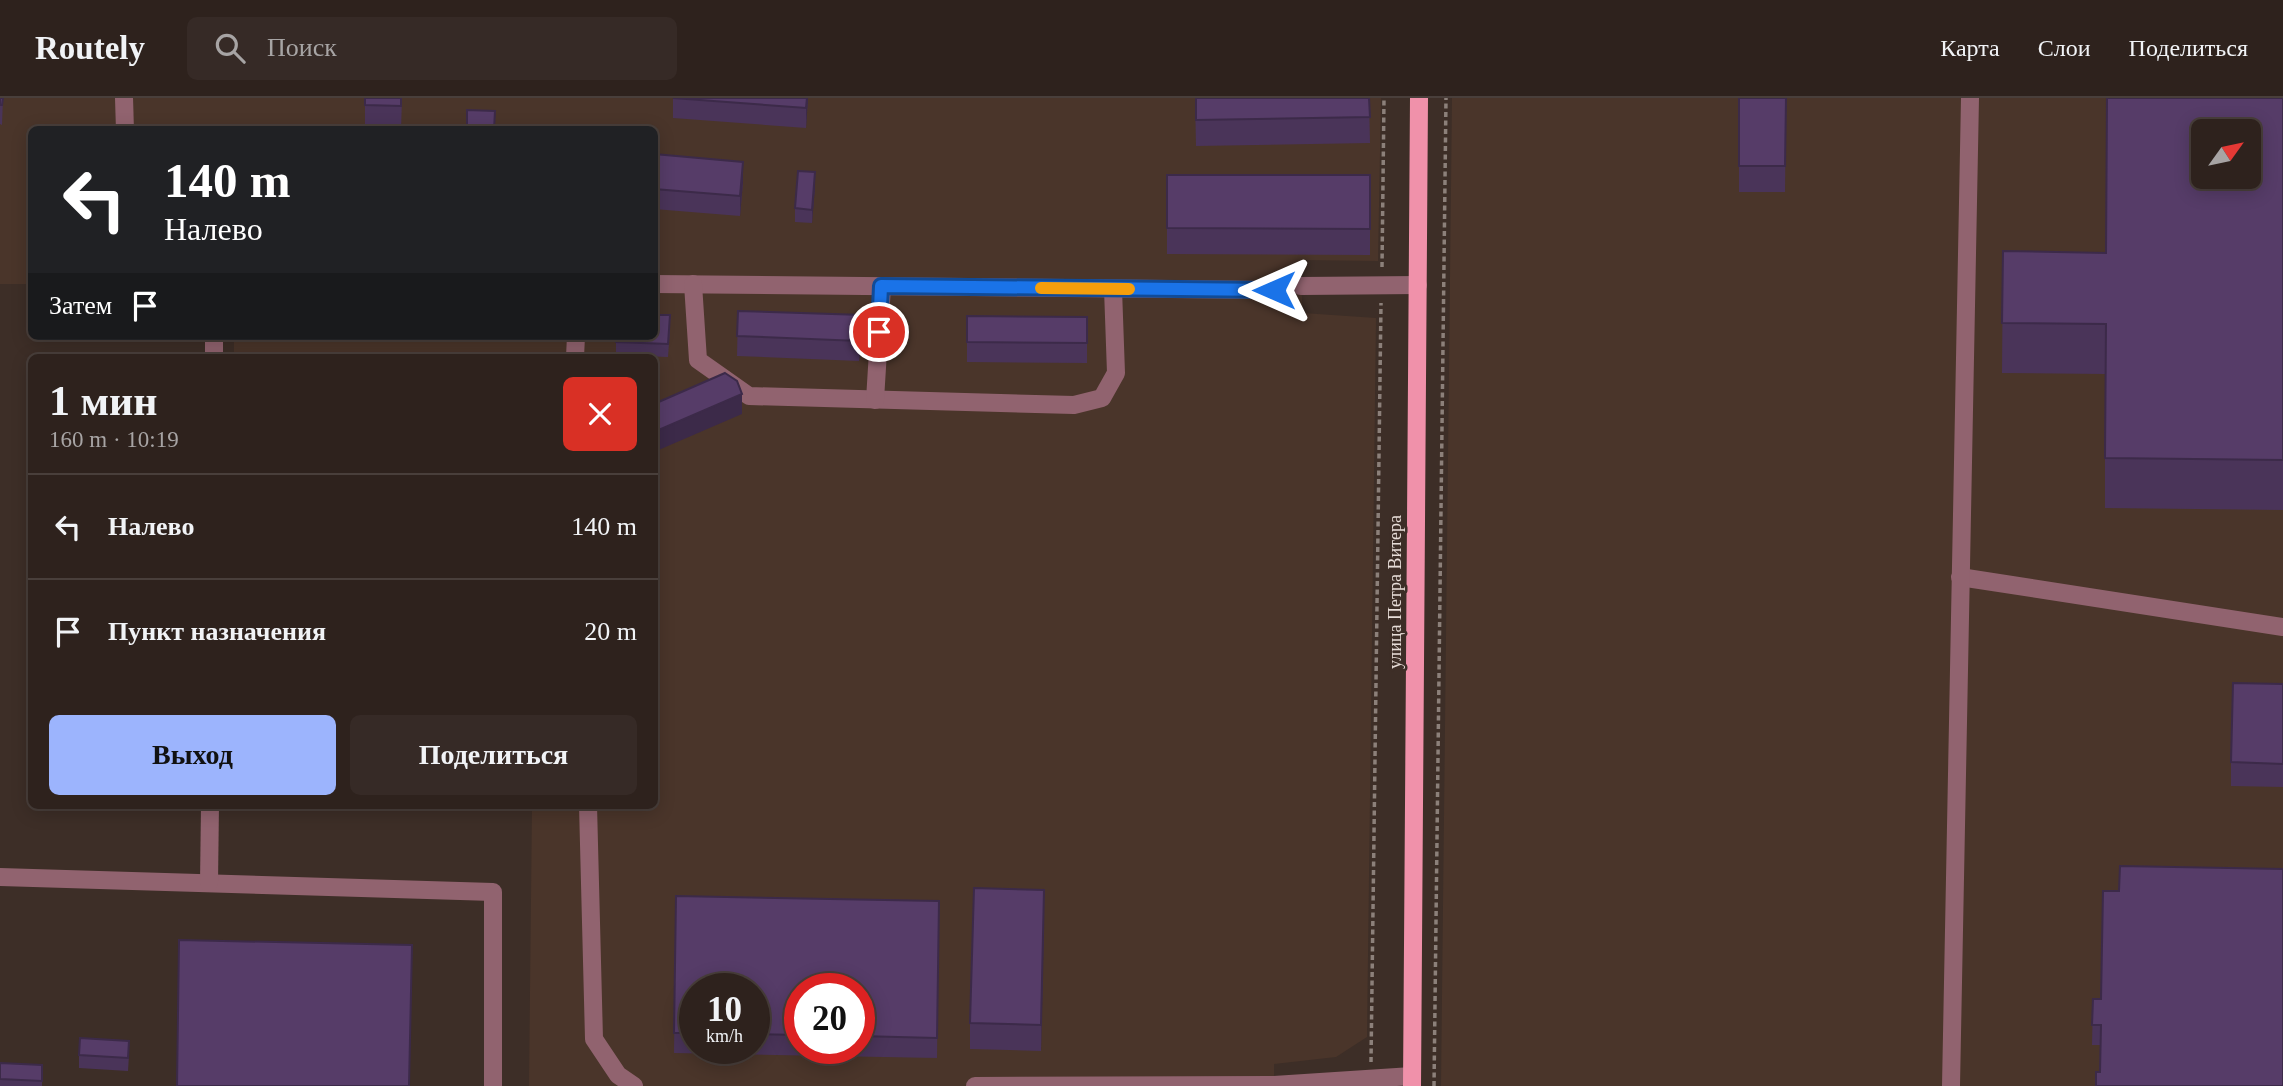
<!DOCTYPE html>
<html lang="ru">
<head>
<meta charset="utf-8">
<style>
  :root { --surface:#2e221d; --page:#362a26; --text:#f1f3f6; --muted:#a7a4a4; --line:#493f3b; --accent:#9cb4fd }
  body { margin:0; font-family:Georgia,serif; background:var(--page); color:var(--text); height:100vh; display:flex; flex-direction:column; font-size:26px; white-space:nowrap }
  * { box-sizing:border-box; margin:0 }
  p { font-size:23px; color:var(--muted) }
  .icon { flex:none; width:38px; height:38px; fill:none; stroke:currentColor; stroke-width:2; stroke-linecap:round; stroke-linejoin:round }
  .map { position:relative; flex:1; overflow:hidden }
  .details { position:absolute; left:28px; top:256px; width:630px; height:455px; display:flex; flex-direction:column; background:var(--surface); border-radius:10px; box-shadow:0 4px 18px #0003,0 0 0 2px var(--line) }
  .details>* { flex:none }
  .top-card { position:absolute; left:28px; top:28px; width:630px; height:214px; border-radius:10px; box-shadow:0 4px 18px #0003,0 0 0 2px var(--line); background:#202124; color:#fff; overflow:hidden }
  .needle { width:46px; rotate:57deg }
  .tools { position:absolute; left:2191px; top:21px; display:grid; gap:14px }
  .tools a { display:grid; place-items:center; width:70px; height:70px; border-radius:10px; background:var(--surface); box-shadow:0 4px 18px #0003,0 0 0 2px var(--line); font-size:35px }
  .speed { position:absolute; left:679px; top:875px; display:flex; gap:14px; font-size:35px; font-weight:700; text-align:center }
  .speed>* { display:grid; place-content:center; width:91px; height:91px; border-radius:50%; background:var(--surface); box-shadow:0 4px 18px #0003,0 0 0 2px var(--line); line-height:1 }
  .speed small { font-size:18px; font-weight:400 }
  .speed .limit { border:10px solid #d22; background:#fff; color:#111 }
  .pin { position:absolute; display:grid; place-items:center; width:60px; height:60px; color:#fff; margin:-30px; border:4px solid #fff; border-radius:50%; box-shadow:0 2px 7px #0007 }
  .me { position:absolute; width:77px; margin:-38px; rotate:270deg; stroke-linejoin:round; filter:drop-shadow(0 0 5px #0008) }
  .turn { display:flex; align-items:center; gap:24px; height:147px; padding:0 21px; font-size:32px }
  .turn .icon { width:91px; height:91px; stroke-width:2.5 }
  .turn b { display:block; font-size:49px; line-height:60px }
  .then { display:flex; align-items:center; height:66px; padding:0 21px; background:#0003; gap:14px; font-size:26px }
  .round { display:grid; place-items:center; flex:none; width:74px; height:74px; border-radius:10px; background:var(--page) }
  .head { display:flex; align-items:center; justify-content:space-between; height:119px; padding:0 21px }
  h1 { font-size:42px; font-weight:700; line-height:52px }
  .button { display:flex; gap:14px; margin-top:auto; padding:14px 21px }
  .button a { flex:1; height:80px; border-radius:10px; background:var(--accent); color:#111; font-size:28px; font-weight:700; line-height:80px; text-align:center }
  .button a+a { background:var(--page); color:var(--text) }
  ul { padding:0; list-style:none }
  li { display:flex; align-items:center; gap:21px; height:105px; padding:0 21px; border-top:2px solid var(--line) }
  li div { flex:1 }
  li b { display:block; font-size:26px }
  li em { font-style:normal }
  header { display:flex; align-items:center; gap:42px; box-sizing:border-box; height:98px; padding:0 35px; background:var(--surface); border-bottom:2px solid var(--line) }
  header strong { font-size:33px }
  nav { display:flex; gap:38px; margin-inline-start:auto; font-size:24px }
  .search { width:490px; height:63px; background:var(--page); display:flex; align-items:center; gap:18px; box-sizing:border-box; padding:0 24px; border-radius:10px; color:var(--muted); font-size:26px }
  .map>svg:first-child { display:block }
  .built { fill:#4a352a; fill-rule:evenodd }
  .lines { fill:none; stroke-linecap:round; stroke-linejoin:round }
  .path { stroke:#8c807a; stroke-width:3.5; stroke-dasharray:5 3.5; stroke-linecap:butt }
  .minor { stroke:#91636f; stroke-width:18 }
  .major { stroke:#f091aa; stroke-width:18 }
  .wall { fill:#4a3459; fill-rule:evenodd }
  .shaded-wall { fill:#3c2a49 }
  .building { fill:#563c68; stroke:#3c2a49; stroke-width:2; fill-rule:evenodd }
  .route-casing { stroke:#114b97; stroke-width:18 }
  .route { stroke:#1a73e8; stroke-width:12 }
  .slow { stroke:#f59e0b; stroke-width:12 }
  .labels { text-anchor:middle; stroke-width:5; stroke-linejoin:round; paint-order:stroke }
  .street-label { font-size:18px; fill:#e7ddd8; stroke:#3d2e27 }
</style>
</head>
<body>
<header>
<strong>Routely</strong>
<div class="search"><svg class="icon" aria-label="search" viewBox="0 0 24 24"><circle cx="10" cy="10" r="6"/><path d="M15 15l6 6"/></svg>Поиск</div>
<nav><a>Карта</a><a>Слои</a><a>Поделиться</a></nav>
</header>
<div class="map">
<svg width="2283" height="988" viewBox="0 0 2283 988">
  <rect width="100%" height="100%" fill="#3d2e27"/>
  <!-- built -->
  <g class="built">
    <path d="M0,0H1381L1378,163L1302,162L1301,188L1303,215L1376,220L1367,939L1336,959L1274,966V988H529L532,707H654V259H234V238H654V32H32L31,186H0ZM695,891H754V950H695ZM800,891H859V950H800Z"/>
    <path d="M1452,0H2283V988H1441ZM2203,33H2249V79H2203Z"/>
  </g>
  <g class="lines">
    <!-- path -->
    <g class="path">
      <path d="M1382,169L1384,0"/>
      <path d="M1371,964L1381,205"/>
      <path d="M1434,988L1446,0"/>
    </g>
    <!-- minor -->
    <g class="minor">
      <path d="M124,0L125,32"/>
      <path d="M654,186L1274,192"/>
      <path d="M693,186L698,262L749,298L1074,307L1102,300L1116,275L1113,191"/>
      <path d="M1301,188L1418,187"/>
      <path d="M214,259V238"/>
      <path d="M575,259L576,238"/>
      <path d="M875,302L882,188"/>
      <path d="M1960,479L2283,529"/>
      <path d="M588,707L594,941L618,977L634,988"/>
      <path d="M0,779L493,794V988"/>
      <path d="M209,785L210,707"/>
      <path d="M975,988L1274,987L1412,978"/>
      <path d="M1951,988L1970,0"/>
    </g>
    <!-- major -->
    <path class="major" d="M1412,988L1419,0"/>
  </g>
  <!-- wall -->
  <g class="wall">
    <path d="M0,0H3L2,27L0,26Z"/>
    <path d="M365,0H402L401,32H365Z"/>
    <path d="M673,0H808L806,30L673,20Z"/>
    <path d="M1195,0H1369L1370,45L1196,48Z"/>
    <path d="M1739,0H1786L1785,94H1739Z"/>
    <path d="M2283,0V412L2105,410V276L2002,275L2003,153L2106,155Z"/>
    <path d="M654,56L743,84L740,118L654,111Z"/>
    <path d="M1167,77H1370V157L1167,156Z"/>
    <path d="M815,88L812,125L795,124V110Z"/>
    <path d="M738,213L863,237L859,263L737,258Z"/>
    <path d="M967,218L1087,219V265L967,264Z"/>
    <path d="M670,231L668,259L616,257V238Z"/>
    <path d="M2283,586V689L2231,688V664Z"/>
    <path d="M2119,793L2100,974V947H2092L2093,901H2101Z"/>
    <path d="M676,798L939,803L937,960L674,955ZM695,891H754V950H695ZM800,891H859V950H800Z"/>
    <path d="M1044,818L1041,953L970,951V925Z"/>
    <path d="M79,957H129L128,973L79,970Z"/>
    <path d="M0,965L42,967V988H0Z"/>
  </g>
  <!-- shaded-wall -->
  <g class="shaded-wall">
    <path d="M807,0H808L806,30V10Z"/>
    <path d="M743,64V84L740,118V98Z"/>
    <path d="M815,74V88L812,125V112Z"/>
    <path d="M863,217V237L859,263V243Z"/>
    <path d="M742,296V316L654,354V334Z"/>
    <path d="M1044,792V818L1041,953V927Z"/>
  </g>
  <!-- building -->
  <g class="building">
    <path d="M0,0H3L2,7H0Z"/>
    <path d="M365,0H401V8L365,7Z"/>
    <path d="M673,0H807L806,10Z"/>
    <path d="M1196,0H1369L1370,19L1196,22Z"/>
    <path d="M1739,0H1786L1785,68H1739Z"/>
    <path d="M2107,0H2283V362L2105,360L2106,226L2002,225L2003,153L2106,155ZM2203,33H2249V79H2203Z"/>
    <path d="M467,12L495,13L494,32H467Z"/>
    <path d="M654,56L743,64L740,98L654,91Z"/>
    <path d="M798,73L815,74L812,112L795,110Z"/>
    <path d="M1167,77H1370V131L1167,130Z"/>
    <path d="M738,213L863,217L859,243L737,238Z"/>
    <path d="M654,217H670L668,246L616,244V238H654Z"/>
    <path d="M967,218L1087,219V245L967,244Z"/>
    <path d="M725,275L737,283L742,296L654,334V306Z"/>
    <path d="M2233,585L2283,586V666L2231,664Z"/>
    <path d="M2120,768L2283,771V988H2096V974H2100L2101,927H2092L2093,901H2101L2103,793H2119Z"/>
    <path d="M974,790L1044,792L1041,927L970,925Z"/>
    <path d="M676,798L939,803L937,940L859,938V891H800V937L754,936V891H695V935H674Z"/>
    <path d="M179,842L412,847L409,988H177Z"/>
    <path d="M80,940L129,943L128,960L79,957Z"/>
    <path d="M0,965L42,967V983L0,981Z"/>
  </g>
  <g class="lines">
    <defs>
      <path id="route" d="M879,234L881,188L1274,192"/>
    </defs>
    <!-- route casing -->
    <use href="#route" class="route-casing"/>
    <!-- route -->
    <use href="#route" class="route"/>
    <!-- slow -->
    <path class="slow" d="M1041,190L1129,191"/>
  </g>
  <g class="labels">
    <!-- street labels -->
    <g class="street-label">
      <text transform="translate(1395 494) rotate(-90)" y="6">улица Петра Витера</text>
    </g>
  </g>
</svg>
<div class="tools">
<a><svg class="needle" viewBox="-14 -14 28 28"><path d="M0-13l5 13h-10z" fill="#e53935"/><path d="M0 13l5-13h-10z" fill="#a7a4a4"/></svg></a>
</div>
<div class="speed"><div>10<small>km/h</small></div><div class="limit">20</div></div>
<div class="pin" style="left:879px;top:234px;background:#d93025"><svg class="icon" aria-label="arrive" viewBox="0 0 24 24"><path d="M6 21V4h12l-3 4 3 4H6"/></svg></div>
<svg class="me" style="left:1274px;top:192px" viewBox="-20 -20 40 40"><path d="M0-17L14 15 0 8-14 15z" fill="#1a73e8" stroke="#fff" stroke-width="4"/></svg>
<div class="top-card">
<div class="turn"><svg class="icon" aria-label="left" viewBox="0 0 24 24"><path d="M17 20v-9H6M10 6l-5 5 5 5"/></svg><div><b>140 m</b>Налево</div></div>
<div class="then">Затем<svg class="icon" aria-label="arrive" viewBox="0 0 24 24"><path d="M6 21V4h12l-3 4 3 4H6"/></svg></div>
</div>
<section class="details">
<div class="head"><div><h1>1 мин</h1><p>160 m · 10:19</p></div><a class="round" style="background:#d93025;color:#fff"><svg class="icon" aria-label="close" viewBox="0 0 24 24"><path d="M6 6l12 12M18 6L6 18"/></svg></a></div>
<ul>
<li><svg class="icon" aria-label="left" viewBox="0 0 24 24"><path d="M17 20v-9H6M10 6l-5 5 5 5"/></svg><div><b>Налево</b></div><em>140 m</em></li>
<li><svg class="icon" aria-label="arrive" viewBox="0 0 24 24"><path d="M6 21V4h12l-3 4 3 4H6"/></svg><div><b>Пункт назначения</b></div><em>20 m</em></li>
</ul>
<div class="button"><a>Выход</a><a>Поделиться</a></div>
</section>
</div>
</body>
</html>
